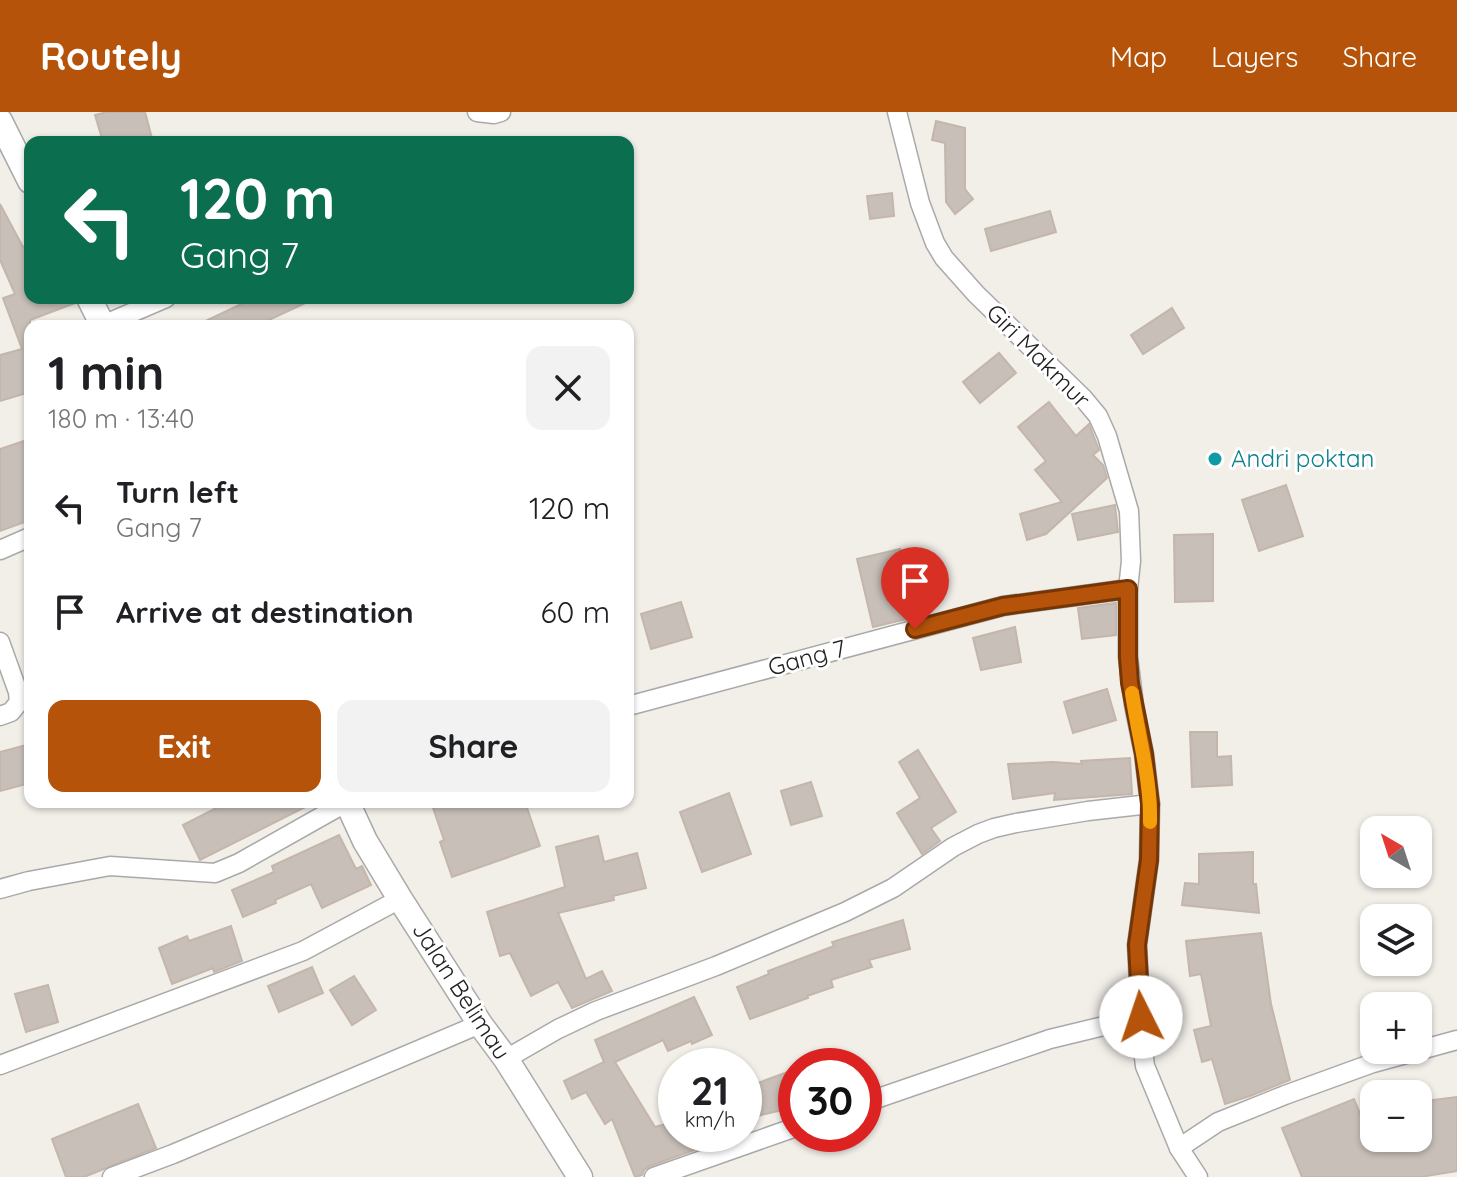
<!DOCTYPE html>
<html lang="en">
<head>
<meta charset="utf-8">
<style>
  :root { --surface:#fff; --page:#f2f2f2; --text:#202124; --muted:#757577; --accent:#b45309 }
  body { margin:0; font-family:Quicksand,sans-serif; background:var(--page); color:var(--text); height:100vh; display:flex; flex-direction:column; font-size:30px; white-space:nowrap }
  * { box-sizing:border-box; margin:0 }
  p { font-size:26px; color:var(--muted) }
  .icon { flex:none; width:44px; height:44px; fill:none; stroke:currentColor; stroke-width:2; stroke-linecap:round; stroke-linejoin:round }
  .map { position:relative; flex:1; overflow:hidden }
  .sheet { position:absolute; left:24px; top:208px; width:610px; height:488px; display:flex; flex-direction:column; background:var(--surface); border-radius:16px; box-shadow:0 2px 6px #0004 }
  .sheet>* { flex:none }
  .top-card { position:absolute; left:24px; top:24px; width:610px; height:168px; border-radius:16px; box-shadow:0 2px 6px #0004; background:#0b6e4f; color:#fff; overflow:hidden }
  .needle { width:52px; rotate:321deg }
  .controls { position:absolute; left:1360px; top:704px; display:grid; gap:16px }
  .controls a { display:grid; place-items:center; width:72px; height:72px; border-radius:16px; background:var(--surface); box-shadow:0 2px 6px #0004; font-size:40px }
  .speed { position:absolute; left:658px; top:936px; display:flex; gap:16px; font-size:40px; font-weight:700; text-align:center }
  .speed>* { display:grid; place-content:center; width:104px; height:104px; border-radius:50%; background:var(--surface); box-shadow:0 2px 6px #0004; line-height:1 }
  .speed small { font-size:20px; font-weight:400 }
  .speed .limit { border:12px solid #d22; background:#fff; color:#111 }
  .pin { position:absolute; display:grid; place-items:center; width:68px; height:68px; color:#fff; margin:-82px -34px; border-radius:50% 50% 50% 0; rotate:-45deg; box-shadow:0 0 8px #0007 }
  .pin .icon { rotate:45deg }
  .me { position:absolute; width:88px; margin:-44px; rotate:356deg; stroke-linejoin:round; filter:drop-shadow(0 0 6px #0008) }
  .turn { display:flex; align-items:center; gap:28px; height:168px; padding:0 24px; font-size:36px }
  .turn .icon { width:104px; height:104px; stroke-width:2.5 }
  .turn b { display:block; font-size:56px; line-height:68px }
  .round { display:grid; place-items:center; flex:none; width:84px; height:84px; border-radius:16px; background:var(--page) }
  .headline { display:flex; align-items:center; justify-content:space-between; height:136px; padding:0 24px }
  h1 { font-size:48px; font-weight:700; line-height:60px }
  .action { display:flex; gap:16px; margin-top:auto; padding:16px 24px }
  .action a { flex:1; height:92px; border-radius:16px; background:var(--accent); color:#fff; font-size:32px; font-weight:700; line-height:92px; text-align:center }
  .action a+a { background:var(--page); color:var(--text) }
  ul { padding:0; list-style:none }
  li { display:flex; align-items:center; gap:24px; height:104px; padding:0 24px }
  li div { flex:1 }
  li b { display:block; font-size:30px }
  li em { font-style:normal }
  header { display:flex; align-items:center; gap:48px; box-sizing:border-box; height:112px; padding:0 40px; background:var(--accent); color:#fff }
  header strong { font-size:38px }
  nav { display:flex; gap:44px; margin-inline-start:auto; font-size:28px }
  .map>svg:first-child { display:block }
  .building { fill:#c7bfb8; stroke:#c4b6ab; stroke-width:2 }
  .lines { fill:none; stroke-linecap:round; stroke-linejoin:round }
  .minor-casing { stroke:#a9a9a9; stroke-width:21 }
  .tertiary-casing { stroke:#a9a9a9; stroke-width:27 }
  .minor { stroke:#fff; stroke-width:18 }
  .tertiary { stroke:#fff; stroke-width:24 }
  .route-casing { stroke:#753606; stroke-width:20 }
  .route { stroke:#b45309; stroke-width:14 }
  .slow { stroke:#f59e0b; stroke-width:14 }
  .culture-dot { fill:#0f9aa8; stroke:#fff; stroke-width:3 }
  .labels { text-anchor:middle; stroke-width:6; stroke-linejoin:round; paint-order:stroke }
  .street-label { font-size:24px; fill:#222; stroke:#fff }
  .culture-label { font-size:24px; fill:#0d838f; stroke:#fff; text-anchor:start }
</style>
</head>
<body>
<header>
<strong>Routely</strong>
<nav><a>Map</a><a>Layers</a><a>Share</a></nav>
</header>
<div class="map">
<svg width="1457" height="1065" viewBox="0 0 1457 1065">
  <rect width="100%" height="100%" fill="#f2efe9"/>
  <!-- building -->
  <g class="building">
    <path d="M107,0H145L153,30H103L95,3Z"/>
    <path d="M936,9L965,16V77L973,87L955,102L946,90L945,31L932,28Z"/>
    <path d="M892,81L894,104L870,107L867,84Z"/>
    <path d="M0,92L23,135L30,132V186H74L75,191L30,208V280L0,289V243L22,237L3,186L15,182L0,148Z"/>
    <path d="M1050,99L1056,120L991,139L985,117Z"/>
    <path d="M254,186H316L256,214H195Z"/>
    <path d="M1172,196L1184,216L1143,242L1131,223Z"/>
    <path d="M999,241L1016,261L980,291L963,270Z"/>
    <path d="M1049,290L1076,324L1089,312L1099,338L1093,343L1103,353L1107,366L1046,422L1027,428L1020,402L1062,390L1035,358L1046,349L1018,315Z"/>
    <path d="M30,327V408L0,419V337Z"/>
    <path d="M1286,373L1303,424L1259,439L1242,388Z"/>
    <path d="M1115,393L1118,420L1078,428L1072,402Z"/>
    <path d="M1213,422V489L1175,490L1174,423Z"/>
    <path d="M900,437L915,505L873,515L857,447Z"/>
    <path d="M681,490L692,525L651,537L641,502Z"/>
    <path d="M1116,491V523L1082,527L1078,496Z"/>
    <path d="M1015,515L1021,550L981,558L973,526Z"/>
    <path d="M1107,577L1116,608L1073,621L1064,590Z"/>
    <path d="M1190,620H1217V645L1231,644L1232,673L1192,675Z"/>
    <path d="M30,632V671L0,679V640Z"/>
    <path d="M918,638L956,700L931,716L940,729L922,742L897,701L920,686L899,650Z"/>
    <path d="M1130,646L1132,682L1054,688L1055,681L1013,687L1008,652L1053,650L1082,652L1081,649Z"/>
    <path d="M811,670L822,704L791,713L781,679Z"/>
    <path d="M729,681L751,742L702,760L680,700Z"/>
    <path d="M228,690H315L200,748L183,713Z"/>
    <path d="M431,690H525L540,734L452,765L440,730L444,728Z"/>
    <path d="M339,723L356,757L362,754L371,773L322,796L311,772L275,788L276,791L243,805L232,778L274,760L272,754Z"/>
    <path d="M598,724L604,750L637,741L646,776L613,784L614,788L558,801L586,867L602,859L612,879L572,896L558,870L531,884L510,841L500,844L487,800L565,775L556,735Z"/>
    <path d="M1253,740V772H1256L1259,801L1182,793L1185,771L1199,772V742Z"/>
    <path d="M903,808L910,837L869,848L872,855L831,868L833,875L807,884L808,886L750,907L737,875L769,862L768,859L834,834L832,830Z"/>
    <path d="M231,814L242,849L214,860L213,856L172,872L159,836L187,824L189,829Z"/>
    <path d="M1261,821L1271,892L1290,968L1250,984L1225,992L1212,947L1202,950L1194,918L1211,914L1201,862L1190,864L1186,829Z"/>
    <path d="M312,855L323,881L279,900L268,874Z"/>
    <path d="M354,864L376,898L352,913L330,878Z"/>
    <path d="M48,873L58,910L26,920L15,882Z"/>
    <path d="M694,885L712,923L692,932L691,929L668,939L663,928L615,950L655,1015L676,1009V1022H736V1023L650,1054L644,1058L642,1063L635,1065L612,1007L605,1012L586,980L572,987L564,969L604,950L595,928Z"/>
    <path d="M796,957V995L744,1007V976Z"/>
    <path d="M1457,985V1059L1420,1065H1302L1282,1016L1354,987L1372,1031L1405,1026H1418V990Z"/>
    <path d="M138,992L156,1036L84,1065H66L52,1027Z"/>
  </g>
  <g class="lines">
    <defs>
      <g id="minor">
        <path d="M477,0L494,2L501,0"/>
        <path d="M897,0L920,91L935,131L944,146L976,182L1083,286L1098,304L1107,324L1129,399L1131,449L1128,477V545L1134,593L1144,642L1150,692L1149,748L1137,833L1142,929L1145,954L1179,1036L1198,1065"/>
        <path d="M103,213L166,186"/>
        <path d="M0,438L30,425"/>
        <path d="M0,530L18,580L19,590L11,600L0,604"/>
        <path d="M628,594L1003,494L1128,477"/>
        <path d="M0,777L29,769L110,754L215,761L239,751L347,690"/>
        <path d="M506,947L558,917L596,899L716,854L845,800L893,776L953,735L978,722L994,716L1016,711L1088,699L1150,692"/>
        <path d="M0,953L303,839L400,787"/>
        <path d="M864,991L1050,927L1141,905"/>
        <path d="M1179,1036L1218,1010L1285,983L1373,951L1457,928"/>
        <path d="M112,1065L173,1042L480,912"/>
        <path d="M654,1065L796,1015"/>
      </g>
      <g id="tertiary">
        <path d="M0,9L30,69"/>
        <path d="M89,186L103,214"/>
        <path d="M347,690L365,729L400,787L480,912L506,947L580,1065"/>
      </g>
    </defs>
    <!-- minor casing -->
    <use href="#minor" class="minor-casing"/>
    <!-- tertiary casing -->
    <use href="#tertiary" class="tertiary-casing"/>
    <!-- minor -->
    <use href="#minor" class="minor"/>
    <!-- tertiary -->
    <use href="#tertiary" class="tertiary"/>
  </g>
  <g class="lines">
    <defs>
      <path id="route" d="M915,517L1003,494L1128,477V545L1130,571L1144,642L1150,692L1149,748L1137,833L1141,905"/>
    </defs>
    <!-- route casing -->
    <use href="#route" class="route-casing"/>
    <!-- route -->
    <use href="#route" class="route"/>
    <!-- slow -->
    <path class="slow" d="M1132,581C1138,624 1151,666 1150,710"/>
  </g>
  <!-- markers -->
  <circle class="culture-dot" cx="1215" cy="347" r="8"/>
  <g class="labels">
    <!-- street labels -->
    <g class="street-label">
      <text transform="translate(1038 244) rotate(45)" y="8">Giri Makmur</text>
      <text transform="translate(807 546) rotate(-15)" y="8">Gang 7</text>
      <text transform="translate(461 879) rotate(57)" y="8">Jalan Belimau</text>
    </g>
    <!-- culture labels -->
    <g class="culture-label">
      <text x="1231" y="355">Andri poktan</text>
    </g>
  </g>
</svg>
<div class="controls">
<a><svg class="needle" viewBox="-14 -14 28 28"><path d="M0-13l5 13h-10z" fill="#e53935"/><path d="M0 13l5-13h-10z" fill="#757577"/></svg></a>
<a><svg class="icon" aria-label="layers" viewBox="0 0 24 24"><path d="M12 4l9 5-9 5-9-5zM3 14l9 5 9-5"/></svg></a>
<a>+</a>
<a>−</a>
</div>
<div class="speed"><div>21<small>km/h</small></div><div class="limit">30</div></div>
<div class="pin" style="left:915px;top:517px;background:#d93025"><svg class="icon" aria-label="arrive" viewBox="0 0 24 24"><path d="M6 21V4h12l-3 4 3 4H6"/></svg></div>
<svg class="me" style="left:1141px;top:905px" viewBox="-20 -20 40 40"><circle r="19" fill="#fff"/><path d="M0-13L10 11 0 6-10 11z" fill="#b45309"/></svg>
<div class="top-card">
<div class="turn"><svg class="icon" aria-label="left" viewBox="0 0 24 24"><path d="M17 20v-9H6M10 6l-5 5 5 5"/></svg><div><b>120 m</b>Gang 7</div></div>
</div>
<section class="sheet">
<div class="headline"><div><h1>1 min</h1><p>180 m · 13:40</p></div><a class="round"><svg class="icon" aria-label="close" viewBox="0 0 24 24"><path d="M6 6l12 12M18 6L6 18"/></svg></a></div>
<ul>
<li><svg class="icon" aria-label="left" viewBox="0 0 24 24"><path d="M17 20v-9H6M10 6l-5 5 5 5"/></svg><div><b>Turn left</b><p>Gang 7</p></div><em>120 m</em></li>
<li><svg class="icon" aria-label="arrive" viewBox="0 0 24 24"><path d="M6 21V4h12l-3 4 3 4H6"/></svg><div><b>Arrive at destination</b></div><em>60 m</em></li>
</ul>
<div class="action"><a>Exit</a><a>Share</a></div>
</section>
</div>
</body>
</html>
